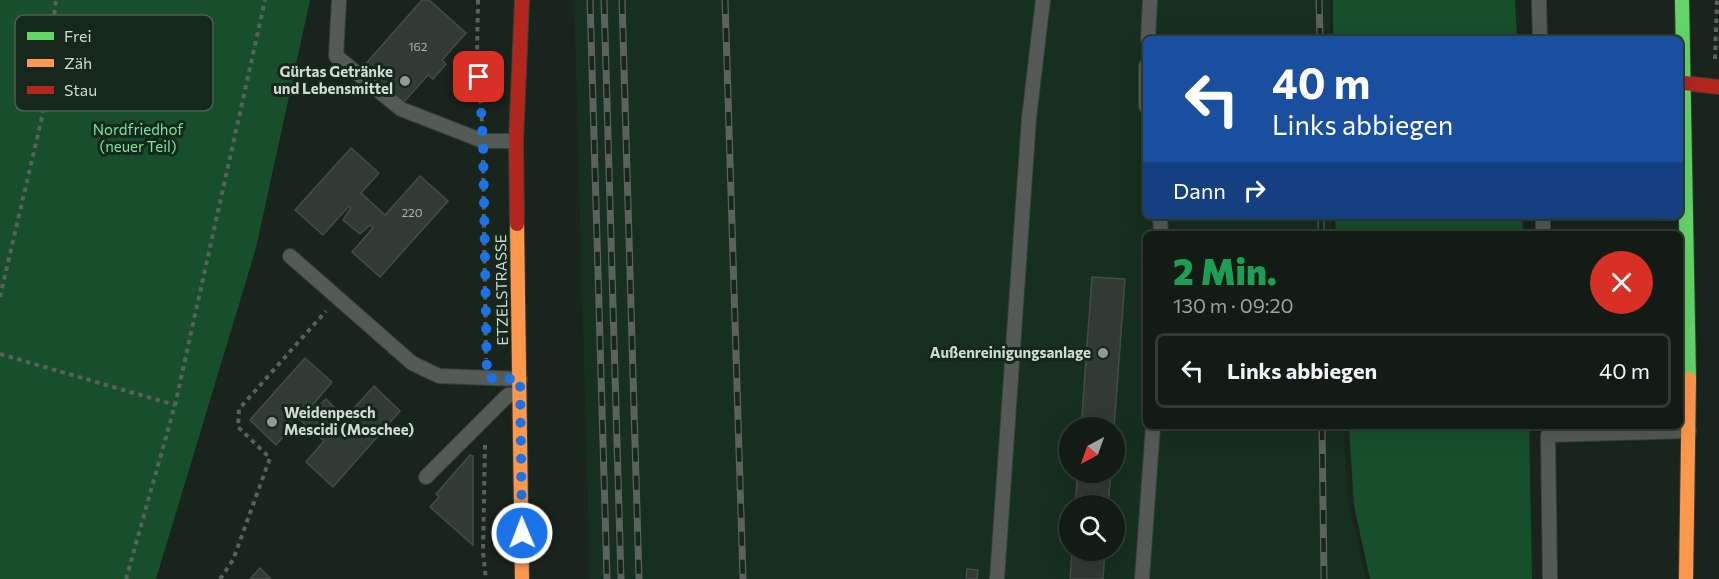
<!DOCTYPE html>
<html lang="de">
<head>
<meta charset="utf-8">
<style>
  :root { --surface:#131b15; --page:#1c241e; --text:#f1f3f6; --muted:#9da1a0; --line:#323934 }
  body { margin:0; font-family:Commissioner,sans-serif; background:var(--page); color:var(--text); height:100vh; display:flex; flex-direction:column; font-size:22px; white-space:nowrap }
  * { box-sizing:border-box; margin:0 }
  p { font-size:20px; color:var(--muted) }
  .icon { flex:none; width:33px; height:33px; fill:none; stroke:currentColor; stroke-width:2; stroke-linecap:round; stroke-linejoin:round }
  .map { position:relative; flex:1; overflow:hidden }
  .sheet { position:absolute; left:1143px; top:231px; width:540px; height:198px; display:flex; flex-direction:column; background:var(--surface); border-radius:9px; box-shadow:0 6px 24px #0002,0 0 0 2px var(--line) }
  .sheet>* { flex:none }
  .guide { position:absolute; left:1143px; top:36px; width:540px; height:183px; border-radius:9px; box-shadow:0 6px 24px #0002,0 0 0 2px var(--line); background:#1a4fa0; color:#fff; overflow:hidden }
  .needle { width:39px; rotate:221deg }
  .buttons { position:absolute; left:1059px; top:417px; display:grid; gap:12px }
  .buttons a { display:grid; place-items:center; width:66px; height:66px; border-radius:50%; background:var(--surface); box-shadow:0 6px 24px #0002,0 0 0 2px var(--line); font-size:30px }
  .pin { position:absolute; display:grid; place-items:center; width:51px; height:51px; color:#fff; margin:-26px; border-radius:12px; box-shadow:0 3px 9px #0006 }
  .me { position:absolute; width:66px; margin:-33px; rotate:359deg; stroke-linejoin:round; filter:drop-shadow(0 0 4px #0008) }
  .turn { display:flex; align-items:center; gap:21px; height:126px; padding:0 30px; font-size:27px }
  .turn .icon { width:78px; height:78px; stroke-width:2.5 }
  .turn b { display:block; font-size:42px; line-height:51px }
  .then { display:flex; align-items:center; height:57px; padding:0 30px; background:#0003; gap:12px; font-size:22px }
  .round { display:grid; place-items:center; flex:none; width:63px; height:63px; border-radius:32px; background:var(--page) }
  .overview { display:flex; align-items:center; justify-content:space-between; height:102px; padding:0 30px }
  h1 { font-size:36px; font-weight:800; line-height:45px; color:#1e9e55 }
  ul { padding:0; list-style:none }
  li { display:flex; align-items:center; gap:18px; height:75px; margin:0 12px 9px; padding:0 18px; border:3px solid var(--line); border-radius:9px }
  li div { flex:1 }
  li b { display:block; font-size:22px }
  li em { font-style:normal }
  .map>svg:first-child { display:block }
  .built { fill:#162f1e; fill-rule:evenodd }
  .green { fill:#174f2d }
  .building { fill:#323a34; stroke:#434d46; stroke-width:1.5 }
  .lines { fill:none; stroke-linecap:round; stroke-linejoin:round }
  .lane-casing { stroke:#37403a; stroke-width:16 }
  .fast-casing { stroke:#37403a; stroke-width:16 }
  .slow-casing { stroke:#37403a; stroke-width:16 }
  .jam-casing { stroke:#37403a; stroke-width:16 }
  .path { stroke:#5a605c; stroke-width:4; stroke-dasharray:4.5 4.5; stroke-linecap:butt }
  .lane { stroke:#545a56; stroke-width:14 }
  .fast { stroke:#63d668; stroke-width:14 }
  .slow { stroke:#ff974d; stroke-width:14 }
  .jam { stroke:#b3261e; stroke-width:14 }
  .rail-casing { stroke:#5c615d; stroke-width:7 }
  .rail { stroke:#15281b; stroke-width:4.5; stroke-dasharray:14; stroke-linecap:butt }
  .route { stroke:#1a73e8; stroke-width:10; stroke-dasharray:0 18 }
  .poi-dot { fill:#8f9b92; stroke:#15281b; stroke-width:2 }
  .labels { text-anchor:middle; stroke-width:6; stroke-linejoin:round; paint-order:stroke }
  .number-label { font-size:12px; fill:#a8b3aa }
  .poi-label { font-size:15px; font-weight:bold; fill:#cfdbd1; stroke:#15281b; text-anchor:end }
  .park-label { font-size:15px; fill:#76e69a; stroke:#15281b }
  .street-label { font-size:15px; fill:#cfdbd1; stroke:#15281b }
  .key { fill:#15281b; stroke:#4d5e52; stroke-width:1.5 }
  .key-label { font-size:16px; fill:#cfdbd1 }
</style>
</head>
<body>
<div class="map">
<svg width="1719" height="579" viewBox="0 0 1719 579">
  <rect width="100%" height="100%" fill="#19241c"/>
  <!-- built -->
  <path class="built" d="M574,0H1330V39H1146V216H1331V234H1146V426H1343L1348,502L1366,579H590ZM1070,428H1114V472H1070ZM1070,506H1114V550H1070Z"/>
  <!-- green -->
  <g class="green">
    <path d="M0,0H310L256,248L156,579H0Z"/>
    <path d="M1333,0H1515L1517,39H1333Z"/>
    <path d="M1335,216H1522L1523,234H1336Z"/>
    <path d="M1349,426H1529L1532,579H1370L1354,506Z"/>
  </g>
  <!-- building -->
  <g class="building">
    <path d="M422,0H429L466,33L442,60L446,64L440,71L433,79L428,75L403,103L363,67Z"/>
    <path d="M351,148L379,173L361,193L385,215L420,176L448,201L380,277L352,252L373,228L370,225L360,234L343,220L351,208L349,206L323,235L295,210Z"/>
    <path d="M1092,277L1125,279L1114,428H1081Z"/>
    <path d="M305,358L332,382L311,407L314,410L326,399L333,406L341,413L332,426L335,429L374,386L400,411L333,487L306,462L324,441L299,419L276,445L250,420Z"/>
    <path d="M470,455L473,456V545L430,507L439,497L436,494Z"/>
    <path d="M1078,472H1111L1108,506H1075Z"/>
    <path d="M1072,550H1105L1103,579H1070Z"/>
    <path d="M260,568L271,579H250Z"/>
    <path d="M967,569L978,570L977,579H966Z"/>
  </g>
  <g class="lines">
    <defs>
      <g id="lane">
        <path d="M339,0L336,56L401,109L483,141H516"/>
        <path d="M1539,0L1540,39"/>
        <path d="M1148,39L1150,0"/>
        <path d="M1146,66V106"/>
        <path d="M1160,216L1161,234"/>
        <path d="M1543,216V234"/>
        <path d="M290,256L412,363L439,376L520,379"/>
        <path d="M426,477L508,395L518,394"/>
        <path d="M997,579L1029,118L1043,0"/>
        <path d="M1142,579L1153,426"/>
        <path d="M1550,579L1548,435L1689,431"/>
      </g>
      <path id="fast" d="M1682,0L1689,379"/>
      <g id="slow">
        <path d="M517,224L522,579"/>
        <path d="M1686,579L1689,379"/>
      </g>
      <g id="jam">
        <path d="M1684,83L1719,87"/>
        <path d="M517,224L516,141L522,0"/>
      </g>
    </defs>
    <!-- lane casing -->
    <use href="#lane" class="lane-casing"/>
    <!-- fast casing -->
    <use href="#fast" class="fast-casing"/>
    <!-- slow casing -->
    <use href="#slow" class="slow-casing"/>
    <!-- jam casing -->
    <use href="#jam" class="jam-casing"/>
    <!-- path -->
    <g class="path">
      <path d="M478,0L477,55L482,122"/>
      <path d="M1715,59L1717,0"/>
      <path d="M483,160L486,359"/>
      <path d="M0,297L42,117L56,0"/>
      <path d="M0,354L175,405"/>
      <path d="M485,445L483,552L486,579"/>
      <path d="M126,579L175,405L265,0"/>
      <path d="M220,579L233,560L270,458L238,427L239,409L326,311"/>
    </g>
    <!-- lane -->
    <use href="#lane" class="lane"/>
    <!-- fast -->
    <use href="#fast" class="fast"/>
    <!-- slow -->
    <use href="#slow" class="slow"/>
    <!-- jam -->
    <use href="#jam" class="jam"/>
    <defs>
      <g id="rail">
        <path d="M590,0L607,579"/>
        <path d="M604,0L621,579"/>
        <path d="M622,0L639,579"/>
        <path d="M725,0L743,579"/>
        <path d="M1319,0L1320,39"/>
        <path d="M1321,216V234"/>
        <path d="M1322,426L1324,579"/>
      </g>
    </defs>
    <!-- rail casing -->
    <use href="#rail" class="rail-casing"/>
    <!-- rail -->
    <use href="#rail" class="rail"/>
  </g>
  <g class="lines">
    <!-- route -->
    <path class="route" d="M479,77L483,141L487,378L520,379L522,533"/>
  </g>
  <!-- markers -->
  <g class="poi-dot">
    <circle cx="405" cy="81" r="6"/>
    <circle cx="1103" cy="353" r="6"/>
    <circle cx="272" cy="422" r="6"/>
  </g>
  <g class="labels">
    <!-- number labels -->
    <g class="number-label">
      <text x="418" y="51">162</text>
      <text x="412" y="217">220</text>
    </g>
    <!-- poi labels -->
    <g class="poi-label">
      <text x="393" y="77">Gürtas Getränke<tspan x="393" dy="17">und Lebensmittel</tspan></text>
      <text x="1091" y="358">Außenreinigungsanlage</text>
      <text x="284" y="418" text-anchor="start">Weidenpesch<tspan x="284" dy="17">Mescidi (Moschee)</tspan></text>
    </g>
    <!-- park labels -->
    <g class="park-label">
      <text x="138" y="135">Nordfriedhof<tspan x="138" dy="17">(neuer Teil)</tspan></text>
    </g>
    <!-- street labels -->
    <g class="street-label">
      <text transform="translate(502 290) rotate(-91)" y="5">ETZELSTRASSE</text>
    </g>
  </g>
  <!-- legend -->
  <rect x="15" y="15" width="198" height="96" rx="9" class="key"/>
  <rect x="27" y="32" width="27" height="8" fill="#63d668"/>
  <rect x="27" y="59" width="27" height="8" fill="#ff974d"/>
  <rect x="27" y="86" width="27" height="8" fill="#b3261e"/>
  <g class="key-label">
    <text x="64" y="42">Frei</text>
    <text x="64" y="69">Zäh</text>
    <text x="64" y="96">Stau</text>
  </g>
</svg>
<div class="buttons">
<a><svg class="needle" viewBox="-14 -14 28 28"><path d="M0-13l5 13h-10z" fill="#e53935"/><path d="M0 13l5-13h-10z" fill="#9da1a0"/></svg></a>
<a><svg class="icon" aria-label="search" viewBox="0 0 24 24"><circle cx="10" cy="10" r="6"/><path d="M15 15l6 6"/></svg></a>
</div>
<div class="pin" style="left:479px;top:77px;background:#d93025"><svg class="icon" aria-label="arrive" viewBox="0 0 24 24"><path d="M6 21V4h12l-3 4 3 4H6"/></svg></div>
<svg class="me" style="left:522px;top:533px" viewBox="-20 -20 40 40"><circle r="17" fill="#1a73e8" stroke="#fff" stroke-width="3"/><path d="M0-11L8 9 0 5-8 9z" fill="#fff"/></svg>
<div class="guide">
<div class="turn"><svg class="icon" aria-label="left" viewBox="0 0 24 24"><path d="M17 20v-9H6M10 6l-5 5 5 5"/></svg><div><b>40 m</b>Links abbiegen</div></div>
<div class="then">Dann<svg class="icon" aria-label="right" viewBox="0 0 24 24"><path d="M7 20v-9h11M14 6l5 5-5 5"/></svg></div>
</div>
<section class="sheet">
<div class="overview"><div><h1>2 Min.</h1><p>130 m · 09:20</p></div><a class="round" style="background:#d93025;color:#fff"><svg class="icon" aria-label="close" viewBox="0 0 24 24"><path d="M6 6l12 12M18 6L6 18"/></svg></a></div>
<ul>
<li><svg class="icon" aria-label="left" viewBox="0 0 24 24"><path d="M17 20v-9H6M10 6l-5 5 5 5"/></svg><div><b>Links abbiegen</b></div><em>40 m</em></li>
</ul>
</section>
</div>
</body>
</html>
